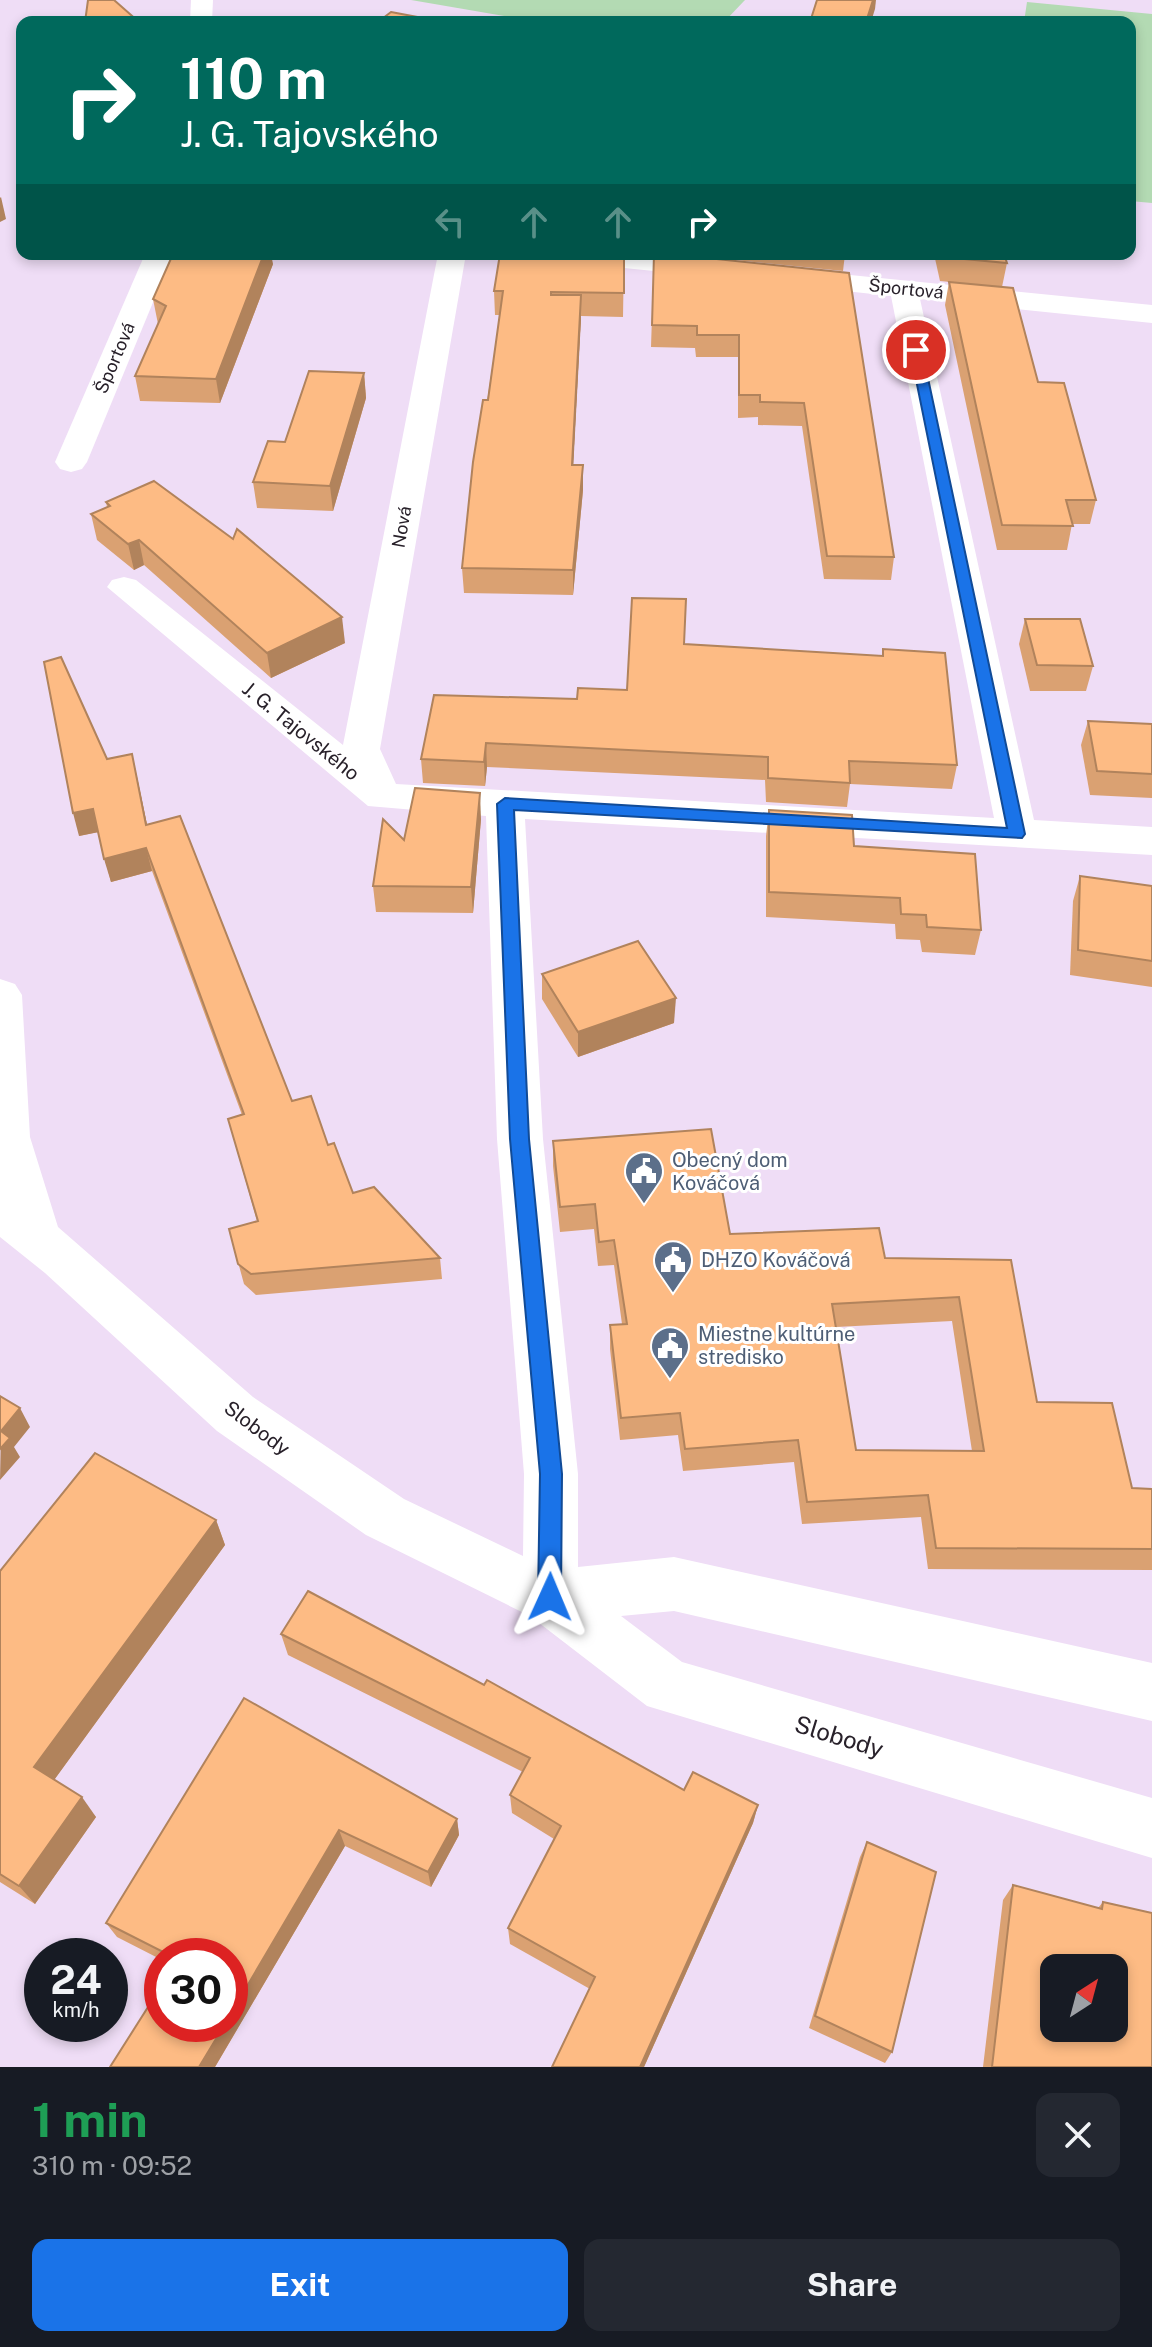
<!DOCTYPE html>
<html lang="en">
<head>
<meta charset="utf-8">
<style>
  :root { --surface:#171b24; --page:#242831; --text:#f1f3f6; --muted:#9ea1a6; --accent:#1a73e8 }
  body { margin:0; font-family:"Public Sans",sans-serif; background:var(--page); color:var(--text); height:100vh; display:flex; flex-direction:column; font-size:30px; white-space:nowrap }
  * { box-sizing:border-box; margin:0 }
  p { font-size:26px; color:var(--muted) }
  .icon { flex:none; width:44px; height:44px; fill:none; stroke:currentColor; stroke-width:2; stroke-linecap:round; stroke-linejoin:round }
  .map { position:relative; height:2067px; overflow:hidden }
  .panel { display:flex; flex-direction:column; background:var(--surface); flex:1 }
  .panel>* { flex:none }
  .hud { position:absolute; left:16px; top:16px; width:1120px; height:244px; border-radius:16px; box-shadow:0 4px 12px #0003; background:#00695c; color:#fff; overflow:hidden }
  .needle { width:52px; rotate:36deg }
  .tools { position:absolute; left:1040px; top:1954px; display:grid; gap:16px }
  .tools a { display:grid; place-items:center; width:88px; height:88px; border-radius:16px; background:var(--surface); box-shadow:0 4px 12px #0003; font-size:40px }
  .speed { position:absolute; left:24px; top:1938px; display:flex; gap:16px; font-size:40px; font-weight:700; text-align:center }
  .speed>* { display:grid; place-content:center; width:104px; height:104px; border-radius:50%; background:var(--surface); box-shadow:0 4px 12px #0003; line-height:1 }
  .speed small { font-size:20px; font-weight:400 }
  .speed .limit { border:12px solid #d22; background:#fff; color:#111 }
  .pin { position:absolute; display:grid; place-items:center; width:68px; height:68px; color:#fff; margin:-34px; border:4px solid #fff; border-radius:50%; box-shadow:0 2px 8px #0007 }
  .me { position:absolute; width:88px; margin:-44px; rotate:1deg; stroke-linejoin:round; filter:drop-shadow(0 0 6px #0008) }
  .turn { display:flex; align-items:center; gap:28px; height:168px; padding:0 32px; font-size:36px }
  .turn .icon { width:104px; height:104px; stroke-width:2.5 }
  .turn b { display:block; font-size:56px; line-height:68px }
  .lanes { display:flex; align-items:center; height:76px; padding:0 32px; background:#0003; justify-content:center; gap:40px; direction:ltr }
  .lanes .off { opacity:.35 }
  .round { display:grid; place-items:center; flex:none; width:84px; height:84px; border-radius:16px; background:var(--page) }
  .headline { display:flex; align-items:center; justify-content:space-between; height:136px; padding:0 32px }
  h1 { font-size:48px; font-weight:700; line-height:60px; color:#1e9e55 }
  .cta { display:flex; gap:16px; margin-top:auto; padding:16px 32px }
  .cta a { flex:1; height:92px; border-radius:16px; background:var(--accent); color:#fff; font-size:32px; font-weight:700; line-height:92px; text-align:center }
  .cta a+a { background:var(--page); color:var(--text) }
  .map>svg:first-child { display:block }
  .green { fill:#b3dab3 }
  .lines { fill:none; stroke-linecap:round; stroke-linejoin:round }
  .minor { fill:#fff; fill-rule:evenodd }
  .wall { fill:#daa172; fill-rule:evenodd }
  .shaded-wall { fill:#b1835c }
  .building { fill:#fdbb84; stroke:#b1835c; stroke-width:2; fill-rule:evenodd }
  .route { fill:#1a73e8; stroke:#114b97; stroke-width:2 }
  .labels { text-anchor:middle; stroke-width:6; stroke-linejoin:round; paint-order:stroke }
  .far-street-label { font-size:18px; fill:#28212a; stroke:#fff }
  .street-label { font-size:20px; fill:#28212a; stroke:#fff }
  .service-label { font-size:20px; fill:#4e5e75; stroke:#fff; text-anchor:start }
  .near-street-label { font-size:24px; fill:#28212a; stroke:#fff }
</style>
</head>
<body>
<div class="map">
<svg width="1152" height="2067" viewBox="0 0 1152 2067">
  <rect width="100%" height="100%" fill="#efddf6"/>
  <!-- green -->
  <g class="green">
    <path d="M411,0H745L724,22H539Z"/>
    <path d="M1027,2L1152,14V203L1130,201V22H1024Z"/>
  </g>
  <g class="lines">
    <!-- minor -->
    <g class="minor">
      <path d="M191,0H213L212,22H190Z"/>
      <path d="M145,254H173L87,462L82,469L71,472L60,469L55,462Z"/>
      <path d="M438,254H466L380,749L396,784L994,818L891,296L790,285L780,283L776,277L780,271L790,269L1152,305V323L920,299L1034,820L1152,827V855L525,819L543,1139L578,1474V1567L674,1557L1152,1663V1721L674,1611L621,1616L682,1662L1152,1798V1858L647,1706L530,1616L366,1535L217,1431L45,1273L0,1237V979L15,984L22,995L30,1137L58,1227L253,1397L404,1499L523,1556L524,1474L497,1139L486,816L368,806L107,587L112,580L124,577L136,580L343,745Z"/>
      <path d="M551,254H648L713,261L723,263L727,269L723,275L713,277L565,262L555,260Z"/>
    </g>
  </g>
  <!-- wall -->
  <g class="wall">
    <path d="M624,254L623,317L581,316L573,465L583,490L573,595L464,593L462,568L500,315H495L494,291Z"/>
    <path d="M654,254L849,273L894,557L891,580L824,579L802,426L758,425V417L738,418V357H696L695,348L651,347Z"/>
    <path d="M677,254H845L843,271Z"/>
    <path d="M934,254H1004L1007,263L1002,287L940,281Z"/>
    <path d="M273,264L220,403L140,401L135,376L158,324L153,299Z"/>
    <path d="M949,282L1038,382L1096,500L1090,524H1072L1067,550H997L945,305Z"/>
    <path d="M364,373L366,398L333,511L257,508L253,482L285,442Z"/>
    <path d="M106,502L345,643L271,678L144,565L134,570L97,540L91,514L107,507Z"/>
    <path d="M1025,619L1093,666L1086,691H1030L1019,644Z"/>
    <path d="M684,644L882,656L883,649L957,765L952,789L850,784L847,807L766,802L765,780L487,767L485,786L423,783L421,759L577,699L627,690Z"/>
    <path d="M1088,721L1152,724V798L1090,795L1081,745Z"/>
    <path d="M107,759L137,777L147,825L292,1101L328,1145L353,1193L440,1258L442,1279L256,1295L244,1284L229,1229L257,1221L228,1119L242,1115L152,871L111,882L98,832L79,836Z"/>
    <path d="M769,810L854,846L981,930L975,955L922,952L920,940L896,939L895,924L766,917V836Z"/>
    <path d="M481,819L473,913L376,912L373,886L404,840Z"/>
    <path d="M1080,876L1152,886V987L1070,975L1073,901Z"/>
    <path d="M542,974L674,1023L578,1057L542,999Z"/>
    <path d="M553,1141L730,1234L885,1258L1011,1260L1037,1402L1132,1488L1152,1489V1570L928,1569L921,1517L802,1524L794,1462L683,1471L678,1435L620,1440L610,1349V1325L622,1324L614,1265L598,1266L594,1229L560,1232L553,1166ZM952,1321L972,1451L856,1450L836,1327Z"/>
    <path d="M216,1520L225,1545L54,1780L96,1817L35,1904L0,1882V1571Z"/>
    <path d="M281,1634L684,1790L758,1805L753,1823L644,2067H552L590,1989L510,1944L508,1928L554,1839L512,1813L510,1795L523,1772L288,1655Z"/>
    <path d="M244,1698L457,1819L459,1835L431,1887L345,1846L215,2067H110L230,1956H162V1960L117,1937L106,1923Z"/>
    <path d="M867,1842L892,2052L885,2063L809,2028L860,1857Z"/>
    <path d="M1013,1885L1098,1908L1103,1902L1152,2067H983L1003,1900Z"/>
  </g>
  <!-- shaded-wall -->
  <g class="shaded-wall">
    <path d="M873,0H876L875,9L871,22H866Z"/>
    <path d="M1,197L6,219L0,222V198Z"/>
    <path d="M264,254H271L273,264L220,403L216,379Z"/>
    <path d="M581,295V319L572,490V465Z"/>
    <path d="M364,373L366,398L333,511L330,486Z"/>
    <path d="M583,465V490L573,595V570Z"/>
    <path d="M139,540L144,565L134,570L128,544Z"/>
    <path d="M342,617L345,643L271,678L267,653Z"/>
    <path d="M486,743L487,767L485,786L484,762Z"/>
    <path d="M132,754L137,777L152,848L146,825Z"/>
    <path d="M480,793L481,819L473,913L471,887Z"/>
    <path d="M93,809L99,832L79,836L73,813Z"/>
    <path d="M146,848L152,871L111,882L104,859Z"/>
    <path d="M676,998L674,1023L578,1057V1032Z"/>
    <path d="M20,1408L30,1427L14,1447L20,1457L0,1480L1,1431Z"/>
    <path d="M216,1520L225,1545L49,1787L34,1767Z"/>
    <path d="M82,1797L96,1817L35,1904L19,1886Z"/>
    <path d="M758,1805L753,1823L644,2067H640Z"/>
    <path d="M457,1819L459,1835L431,1887L428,1872Z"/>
    <path d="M339,1830L345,1846L215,2067H199L225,2024H230V2015Z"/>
  </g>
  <!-- building -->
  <g class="building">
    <path d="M88,0H114L139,22H85Z"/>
    <path d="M817,0H873L866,22H810Z"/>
    <path d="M391,12L444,22H378Z"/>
    <path d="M173,254H264L216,379L135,376L166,306L153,299Z"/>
    <path d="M500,254H624V293L551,292V295H581L572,465H583L573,570L462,568L473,462L483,400H488L503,291H494Z"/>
    <path d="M654,254H669L849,273L894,557L827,556L804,403L760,402V395H739V335H697V326L652,325Z"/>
    <path d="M943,254H1004L1007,263L944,257Z"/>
    <path d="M949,282L1013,288L1038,382L1064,383L1096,500H1066L1073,526L1002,525Z"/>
    <path d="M309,371L364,373L330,486L253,482L268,441L285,442Z"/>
    <path d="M154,481L233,539L237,529L342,617L267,653L139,540L128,544L91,514L110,506L106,502Z"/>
    <path d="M632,598L686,599L684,644L883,656V649L945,653L957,765L849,761L850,783L768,778V757L486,743L484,762L421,759L434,695L577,699L578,688L627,690Z"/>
    <path d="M1025,619H1080L1093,666L1037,665Z"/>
    <path d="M61,657L107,759L132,754L146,825L180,816L292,1101L311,1096L328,1145L334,1143L353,1193L374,1187L440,1258L251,1274L238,1264L229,1229L258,1221L228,1119L244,1114L146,848L104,859L93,809L73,813L44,662Z"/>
    <path d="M1088,721L1152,724V774L1097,771Z"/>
    <path d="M415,788L480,793L471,887L373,886L383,819L404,840Z"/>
    <path d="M769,810L852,815L854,846L975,854L981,930L927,927L926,915L901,914L900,898L769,892Z"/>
    <path d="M1080,876L1152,886V961L1078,950Z"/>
    <path d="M638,941L676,998L578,1032L542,974Z"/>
    <path d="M711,1129L730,1234L879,1228L885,1258L1011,1260L1037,1402L1112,1403L1132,1488L1152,1489V1549L936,1548L928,1495L807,1502L798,1440L685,1449L680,1413L621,1418L610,1325L627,1324L614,1240L599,1242L595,1204L560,1207L553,1141ZM959,1297L984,1451L856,1450L832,1304Z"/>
    <path d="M0,1396L20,1408L1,1431L10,1438L0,1449Z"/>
    <path d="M95,1453L216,1520L34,1767L82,1797L19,1886L0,1874V1571Z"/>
    <path d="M308,1591L484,1685L487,1680L684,1790L693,1772L758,1805L640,2067H552L595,1977L508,1928L561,1826L510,1795L530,1758L281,1634Z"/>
    <path d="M244,1698L457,1819L428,1872L339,1830L230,2015V1956H171L106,1923Z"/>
    <path d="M867,1842L936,1872L892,2052L815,2016Z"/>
    <path d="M1013,1885L1102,1909L1103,1902L1152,1913V2067H992ZM1054,1968H1114V2028H1054Z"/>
    <path d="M162,1985V2024H225L199,2067H110Z"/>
  </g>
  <!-- route -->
  <path class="route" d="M916,346L922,350L1025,834L1022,838L514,810L529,1139L562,1474L561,1597L558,1605L550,1608L541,1605L538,1597L540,1474L510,1139L497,804L505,798L1007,828L910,350Z"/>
  <!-- icons -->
  <defs>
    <symbol id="civic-pin" viewBox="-11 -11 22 30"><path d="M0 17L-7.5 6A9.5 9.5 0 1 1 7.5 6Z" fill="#5c6f8a" stroke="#fff"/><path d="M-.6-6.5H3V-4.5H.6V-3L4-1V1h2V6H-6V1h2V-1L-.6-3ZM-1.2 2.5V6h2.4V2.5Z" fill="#fff"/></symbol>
  </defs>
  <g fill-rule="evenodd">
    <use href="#civic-pin" x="622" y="1149" width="44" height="60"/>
    <use href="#civic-pin" x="651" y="1238" width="44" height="60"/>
    <use href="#civic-pin" x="648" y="1324" width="44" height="60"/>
  </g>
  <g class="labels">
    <!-- far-street labels -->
    <g class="far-street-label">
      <text transform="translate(906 289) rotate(6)" y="6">Športová</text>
      <text transform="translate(115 358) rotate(-67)" y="6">Športová</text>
      <text transform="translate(402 527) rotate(-80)" y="6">Nová</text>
    </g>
    <!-- street labels -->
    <g class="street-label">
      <text transform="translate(301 731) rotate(39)" y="7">J. G. Tajovského</text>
      <text transform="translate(257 1428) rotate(37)" y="7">Slobody</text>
    </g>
    <!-- service labels -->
    <g class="service-label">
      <text x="672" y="1167">Obecný dom<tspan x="672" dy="23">Kováčová</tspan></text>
      <text x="701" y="1267">DHZO Kováčová</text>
      <text x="698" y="1341">Miestne kultúrne<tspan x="698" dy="23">stredisko</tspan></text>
    </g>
    <!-- near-street labels -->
    <g class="near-street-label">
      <text transform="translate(839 1737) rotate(17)" y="8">Slobody</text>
    </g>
  </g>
</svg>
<div class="tools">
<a><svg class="needle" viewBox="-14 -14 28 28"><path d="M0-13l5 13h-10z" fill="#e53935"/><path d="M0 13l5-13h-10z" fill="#9ea1a6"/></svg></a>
</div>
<div class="speed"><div>24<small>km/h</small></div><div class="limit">30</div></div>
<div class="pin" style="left:916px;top:350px;background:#d93025"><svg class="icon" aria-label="arrive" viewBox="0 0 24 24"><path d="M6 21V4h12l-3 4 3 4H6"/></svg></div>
<svg class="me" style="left:550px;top:1597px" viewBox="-20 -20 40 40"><path d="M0-17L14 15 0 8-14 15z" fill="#1a73e8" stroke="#fff" stroke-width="4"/></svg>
<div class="hud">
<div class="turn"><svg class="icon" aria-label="right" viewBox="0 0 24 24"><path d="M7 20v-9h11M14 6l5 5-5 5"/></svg><div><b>110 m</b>J. G. Tajovského</div></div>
<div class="lanes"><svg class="icon off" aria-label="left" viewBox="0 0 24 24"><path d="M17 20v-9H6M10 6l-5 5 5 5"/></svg><svg class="icon off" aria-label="ahead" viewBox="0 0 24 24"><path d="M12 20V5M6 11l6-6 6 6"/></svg><svg class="icon off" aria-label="ahead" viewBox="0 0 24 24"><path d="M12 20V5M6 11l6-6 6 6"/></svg><svg class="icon" aria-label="right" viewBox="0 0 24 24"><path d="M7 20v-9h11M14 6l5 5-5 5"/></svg></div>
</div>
</div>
<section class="panel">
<div class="headline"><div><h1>1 min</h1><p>310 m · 09:52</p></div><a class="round"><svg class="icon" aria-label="close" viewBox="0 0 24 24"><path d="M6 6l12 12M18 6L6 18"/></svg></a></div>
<div class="cta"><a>Exit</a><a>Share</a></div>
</section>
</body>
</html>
